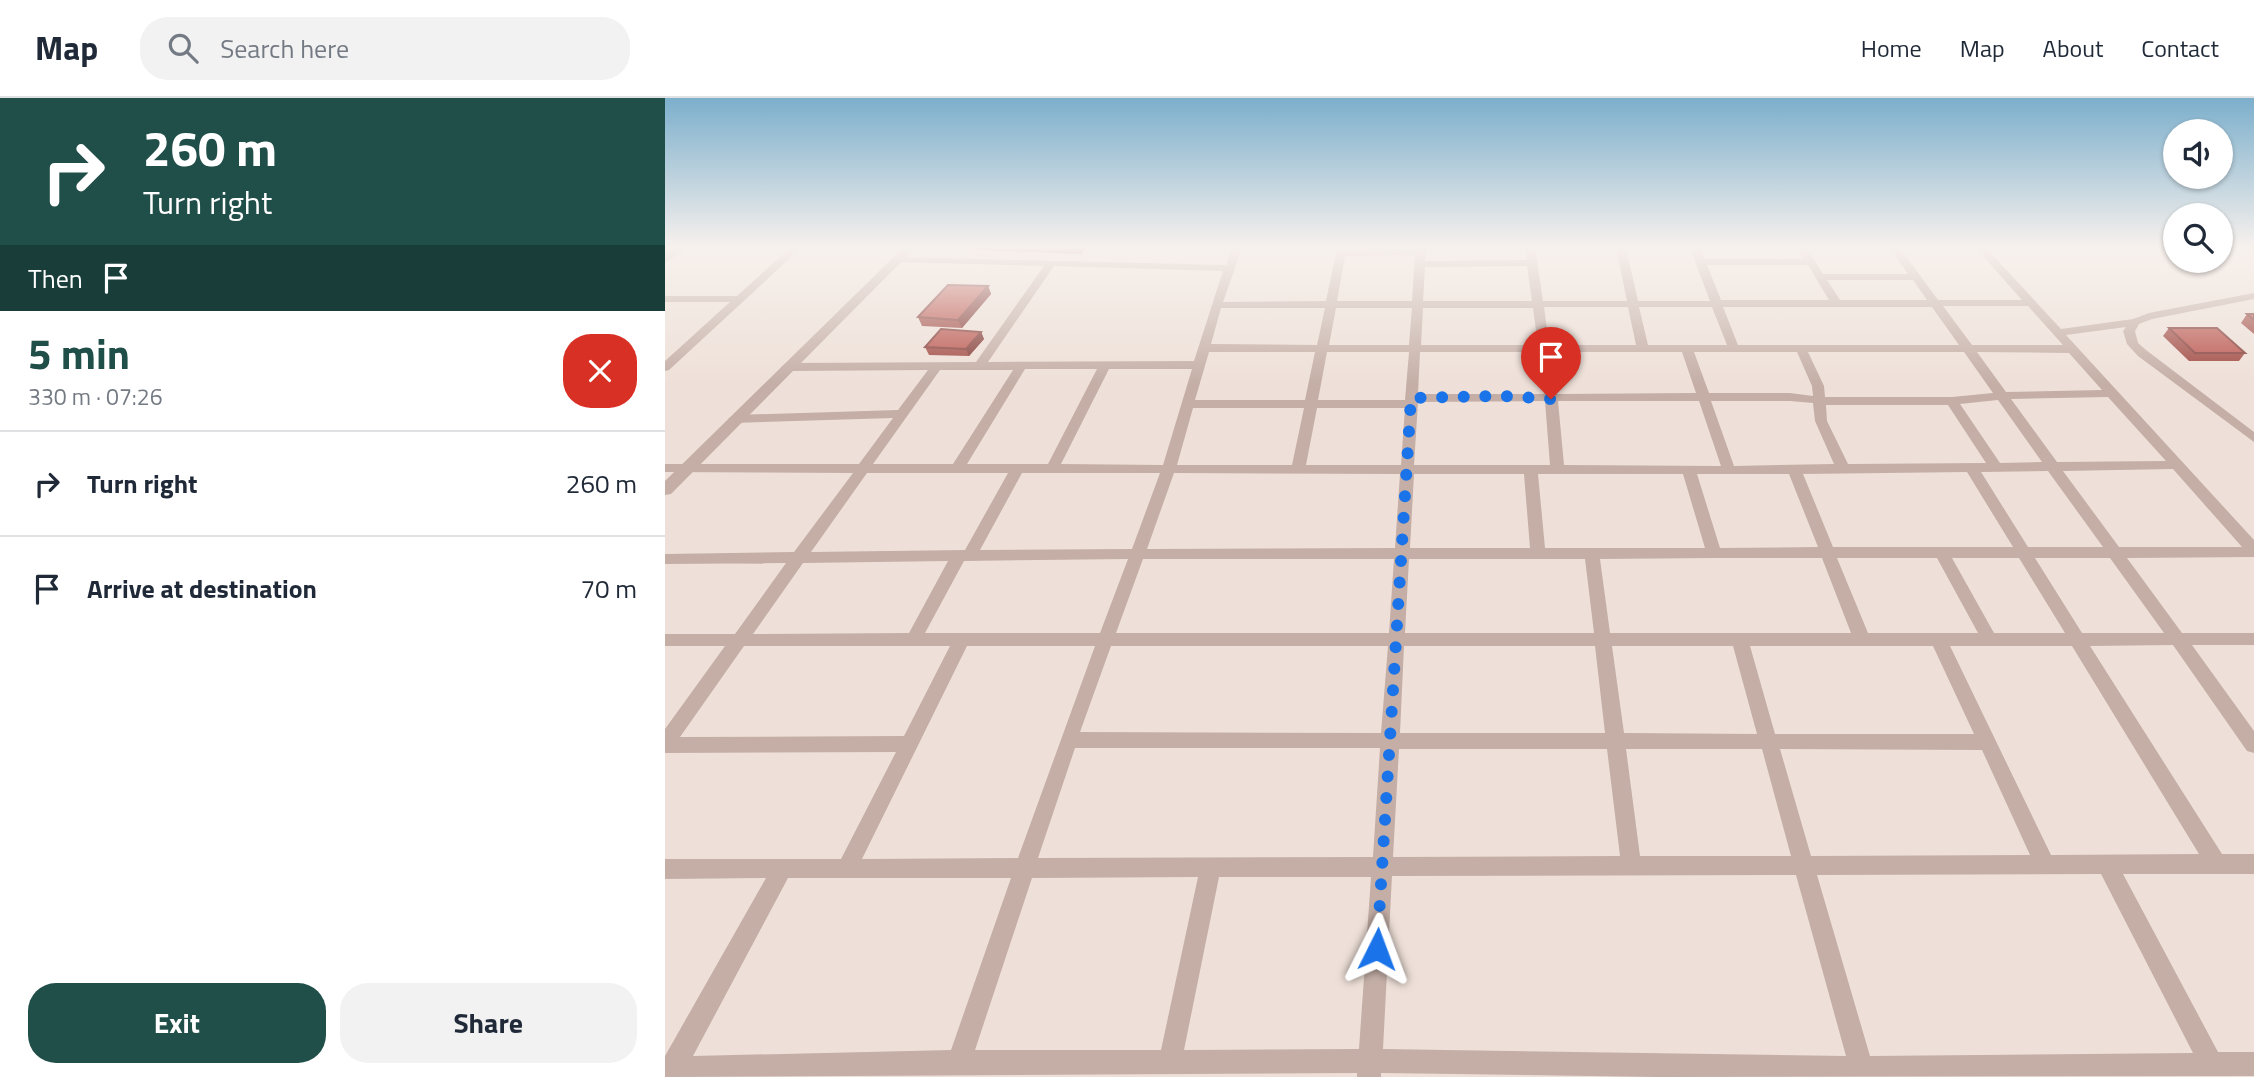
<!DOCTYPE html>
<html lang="en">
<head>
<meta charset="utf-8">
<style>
  :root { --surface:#fff; --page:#f2f2f3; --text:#1f2937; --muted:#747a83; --line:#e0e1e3; --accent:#204e49 }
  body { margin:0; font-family:"Titillium Web",sans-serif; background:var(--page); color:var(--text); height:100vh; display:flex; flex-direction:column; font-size:26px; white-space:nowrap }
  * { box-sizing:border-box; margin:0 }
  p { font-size:23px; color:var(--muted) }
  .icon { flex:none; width:38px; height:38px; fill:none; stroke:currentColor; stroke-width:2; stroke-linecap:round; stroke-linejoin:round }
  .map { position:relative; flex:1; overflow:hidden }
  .panel { display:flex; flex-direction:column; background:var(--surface); width:665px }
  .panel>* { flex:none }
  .guide { background:#204e49; color:#fff; overflow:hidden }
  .controls { position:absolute; left:1498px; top:21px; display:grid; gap:14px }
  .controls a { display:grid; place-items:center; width:70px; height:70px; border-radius:50%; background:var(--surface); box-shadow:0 2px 5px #0004; font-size:35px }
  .pin { position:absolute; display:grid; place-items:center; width:60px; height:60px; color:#fff; margin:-72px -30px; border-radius:50% 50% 50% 0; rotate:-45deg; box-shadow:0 0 7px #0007 }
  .pin .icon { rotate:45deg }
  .me { position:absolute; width:77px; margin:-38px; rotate:3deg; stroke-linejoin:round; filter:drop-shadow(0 0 5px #0008) }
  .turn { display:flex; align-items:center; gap:24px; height:147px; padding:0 28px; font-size:32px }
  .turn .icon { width:91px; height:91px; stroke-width:2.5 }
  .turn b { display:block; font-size:49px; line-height:60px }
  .then { display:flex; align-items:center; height:66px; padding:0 28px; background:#0003; gap:14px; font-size:26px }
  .round { display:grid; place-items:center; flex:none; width:74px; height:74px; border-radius:28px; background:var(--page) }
  .head { display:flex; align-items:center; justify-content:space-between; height:119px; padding:0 28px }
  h1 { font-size:42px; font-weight:700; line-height:52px; color:var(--accent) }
  .primary-button { display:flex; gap:14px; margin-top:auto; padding:14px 28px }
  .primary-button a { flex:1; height:80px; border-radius:28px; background:var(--accent); color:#fff; font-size:28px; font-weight:700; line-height:80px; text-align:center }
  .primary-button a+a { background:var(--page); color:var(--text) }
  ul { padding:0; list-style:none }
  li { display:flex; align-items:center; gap:21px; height:105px; padding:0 28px; border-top:2px solid var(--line) }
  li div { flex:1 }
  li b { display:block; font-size:26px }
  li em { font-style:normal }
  header { display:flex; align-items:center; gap:42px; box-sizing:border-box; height:98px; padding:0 35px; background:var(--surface); border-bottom:2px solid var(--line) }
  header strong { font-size:33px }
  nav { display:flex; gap:38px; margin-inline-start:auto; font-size:24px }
  .search { width:490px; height:63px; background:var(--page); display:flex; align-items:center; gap:18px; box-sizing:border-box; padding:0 24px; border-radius:28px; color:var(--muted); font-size:26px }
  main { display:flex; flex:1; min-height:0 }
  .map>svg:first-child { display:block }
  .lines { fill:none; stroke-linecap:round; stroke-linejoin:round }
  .minor { fill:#c4aea6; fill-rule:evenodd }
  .tertiary { fill:#c4aea6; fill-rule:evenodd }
  .wall { fill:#9f4740 }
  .shaded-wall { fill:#823934 }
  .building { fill:#b9524b; stroke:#823934; stroke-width:2 }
  .route { stroke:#1a73e8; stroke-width:12; stroke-dasharray:0 21.6 }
</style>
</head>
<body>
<header>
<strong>Map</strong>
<div class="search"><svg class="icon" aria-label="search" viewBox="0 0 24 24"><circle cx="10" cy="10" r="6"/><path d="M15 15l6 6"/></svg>Search here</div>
<nav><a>Home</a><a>Map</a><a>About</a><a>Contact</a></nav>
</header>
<main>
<section class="panel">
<div class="guide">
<div class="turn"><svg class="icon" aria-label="right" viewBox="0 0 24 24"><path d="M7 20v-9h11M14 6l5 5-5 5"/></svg><div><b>260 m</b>Turn right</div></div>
<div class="then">Then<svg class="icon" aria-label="arrive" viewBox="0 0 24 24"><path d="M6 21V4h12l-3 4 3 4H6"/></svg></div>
</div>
<div class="head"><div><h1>5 min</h1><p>330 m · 07:26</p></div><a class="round" style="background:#d93025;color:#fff"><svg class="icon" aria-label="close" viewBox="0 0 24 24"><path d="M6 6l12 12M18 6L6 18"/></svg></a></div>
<ul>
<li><svg class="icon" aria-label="right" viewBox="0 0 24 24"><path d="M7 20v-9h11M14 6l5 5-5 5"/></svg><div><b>Turn right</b></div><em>260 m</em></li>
<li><svg class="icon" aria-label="arrive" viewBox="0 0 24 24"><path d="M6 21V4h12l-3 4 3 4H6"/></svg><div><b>Arrive at destination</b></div><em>70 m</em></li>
</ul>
<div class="primary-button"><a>Exit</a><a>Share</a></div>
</section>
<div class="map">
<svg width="1589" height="979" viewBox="0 0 1589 979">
  <rect width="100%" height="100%" fill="#eee0d8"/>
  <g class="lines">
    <!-- minor -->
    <g class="minor">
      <path d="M10,150H21L0,165V157Z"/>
      <path d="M125,150H136L4,272L0,273V263L65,204H0V198H72Z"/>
      <path d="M567,150H577L558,204L661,203L672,150H682V152L761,150L760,163L862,162L860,150H870L878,203H962L951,150H961L973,203H1045L1025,150H1035L1039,161H1139L1132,150H1142L1158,176H1243L1225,150H1235L1273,202H1357L1311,150H1321L1396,231L1468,221L1484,215L1589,195V201L1487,221L1474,226L1470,233L1473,245L1481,252L1589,334V344L1473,258L1462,246L1458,233L1461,229L1401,237L1589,442V459L1462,460L1517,535H1589V547H1527L1589,633V655L1582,653L1508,547L1425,548L1557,756H1589V776H1458L1553,954H1589V978L992,979L716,975V979H692V975L0,979V958L101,780L0,781V761H176L231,654L0,655V631L60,548H0V536H70L121,465L0,466V456L129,454L188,375L0,374V366H194L228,320L69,325L63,321L69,317L233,312L263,272L122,273L116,269L122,265L311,264L379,168L233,164L228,161L229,159L561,167ZM750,157L747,203H672L680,158ZM1042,167H1143L1164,202H1056ZM389,168L558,173L529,263L323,264ZM862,168L867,203H758L760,169ZM1162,182H1248L1262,202H1175ZM1278,208H1363L1398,247H1307ZM879,209H963L971,247H884ZM974,209H1047L1062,247H983ZM1058,209H1267L1294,247H1073ZM556,210H660L652,247L546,246ZM671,210H747L744,247H664ZM758,210H868L873,247H756ZM544,254H650L640,302H530ZM662,254H744L740,302H653ZM755,254H874L879,296H753ZM885,254H1017L1031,295L892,296ZM1029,254H1132L1147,288L1148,298L1125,295H1044ZM1143,254H1299L1328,295L1287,299H1160L1159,288ZM1312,254L1404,255L1437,292L1341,294ZM360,271H432L383,366H302ZM444,271H527L498,367L396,366ZM275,272H348L288,366H208ZM1443,299L1501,363L1392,364L1346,301ZM1333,302L1377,364L1335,365L1295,306ZM880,303L885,367H749L753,304ZM893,303H1034L1056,368L899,367ZM1046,303H1125L1148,305L1150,323L1169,366L1069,368ZM1161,307H1283L1321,365L1183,366L1162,323ZM528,310H639L627,367H512ZM652,310H740L736,367H641ZM1508,371L1577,449H1454L1398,373ZM1383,373L1438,449H1363L1316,374ZM1302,374L1348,449H1168L1138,376ZM202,375H343L300,452L146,454ZM357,375H495L467,451L315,452ZM509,375L735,376L730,450L482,451ZM749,376H859L865,450H745ZM873,376H1018L1040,450H880ZM1032,376H1124L1153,449L1055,450ZM1049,460H1157L1186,535H945L935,461ZM1172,460H1272L1313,535H1203ZM1287,460H1354L1400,535H1329ZM1370,460H1445L1499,535H1417ZM463,461L435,535H260L299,463ZM478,461H729L724,535H451ZM744,461H920L929,535H740ZM283,463L244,535L88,536L138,465ZM79,548H285L239,638L15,639ZM302,548H430L353,760L197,761ZM446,548H723L716,635L415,634ZM739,548H930L940,635H735ZM947,548H1068L1092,636L959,635ZM1085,548H1268L1309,636H1110ZM1285,548H1407L1534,756L1386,757ZM410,650H715L708,759L373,760ZM734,651H942L955,758L728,759ZM961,651H1097L1126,758H975ZM1115,651L1317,652L1365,757L1146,758ZM1436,776L1528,955L1205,958L1152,777ZM1131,777L1181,958L718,951L727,778ZM533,779L496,952H310L367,780ZM554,779H706L694,951L519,952ZM123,780H346L286,952L28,958Z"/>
    </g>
    <!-- tertiary -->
    <path class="tertiary" d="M238,150H250L6,396L0,397V383Z"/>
  </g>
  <!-- wall -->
  <g class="wall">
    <path d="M262,150H421L416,156Z"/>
    <path d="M323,188L326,196L297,230L257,228L253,219Z"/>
    <path d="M1582,216H1589V236L1576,225Z"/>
    <path d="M1504,230L1580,255L1574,263H1524L1498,238Z"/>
    <path d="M316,234L319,241L304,258L264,257L260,249Z"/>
  </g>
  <!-- shaded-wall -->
  <g class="shaded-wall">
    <path d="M414,150H421L416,156Z"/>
    <path d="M323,188L326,196L297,230L293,222Z"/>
    <path d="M316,234L319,241L304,258L301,251Z"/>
  </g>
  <!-- building -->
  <g class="building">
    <path d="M283,187L323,188L293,222L253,219Z"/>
    <path d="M1582,216H1589V222Z"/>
    <path d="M1504,230H1552L1580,255H1530Z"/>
    <path d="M276,231L316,234L301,251L260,249Z"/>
  </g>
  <!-- sky -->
  <linearGradient id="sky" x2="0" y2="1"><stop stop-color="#7cafcc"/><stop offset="0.52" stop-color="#f7f1ed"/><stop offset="1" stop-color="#f7f1ed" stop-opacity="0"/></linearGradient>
  <rect width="1589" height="287" fill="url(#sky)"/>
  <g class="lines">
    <!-- route -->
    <path class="route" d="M712,851L746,300L837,298L886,301"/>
  </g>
</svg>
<div class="controls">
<a><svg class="icon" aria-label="sound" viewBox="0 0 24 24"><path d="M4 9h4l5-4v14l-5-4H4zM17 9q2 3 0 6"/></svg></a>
<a><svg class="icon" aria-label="search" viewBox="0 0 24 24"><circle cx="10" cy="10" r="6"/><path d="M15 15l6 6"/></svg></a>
</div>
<div class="pin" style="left:886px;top:301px;background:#d93025"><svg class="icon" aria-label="arrive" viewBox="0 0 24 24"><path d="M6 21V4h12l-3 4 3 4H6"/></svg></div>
<svg class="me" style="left:712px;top:851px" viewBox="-20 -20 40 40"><path d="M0-17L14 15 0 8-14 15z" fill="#1a73e8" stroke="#fff" stroke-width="4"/></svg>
</div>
</main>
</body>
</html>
